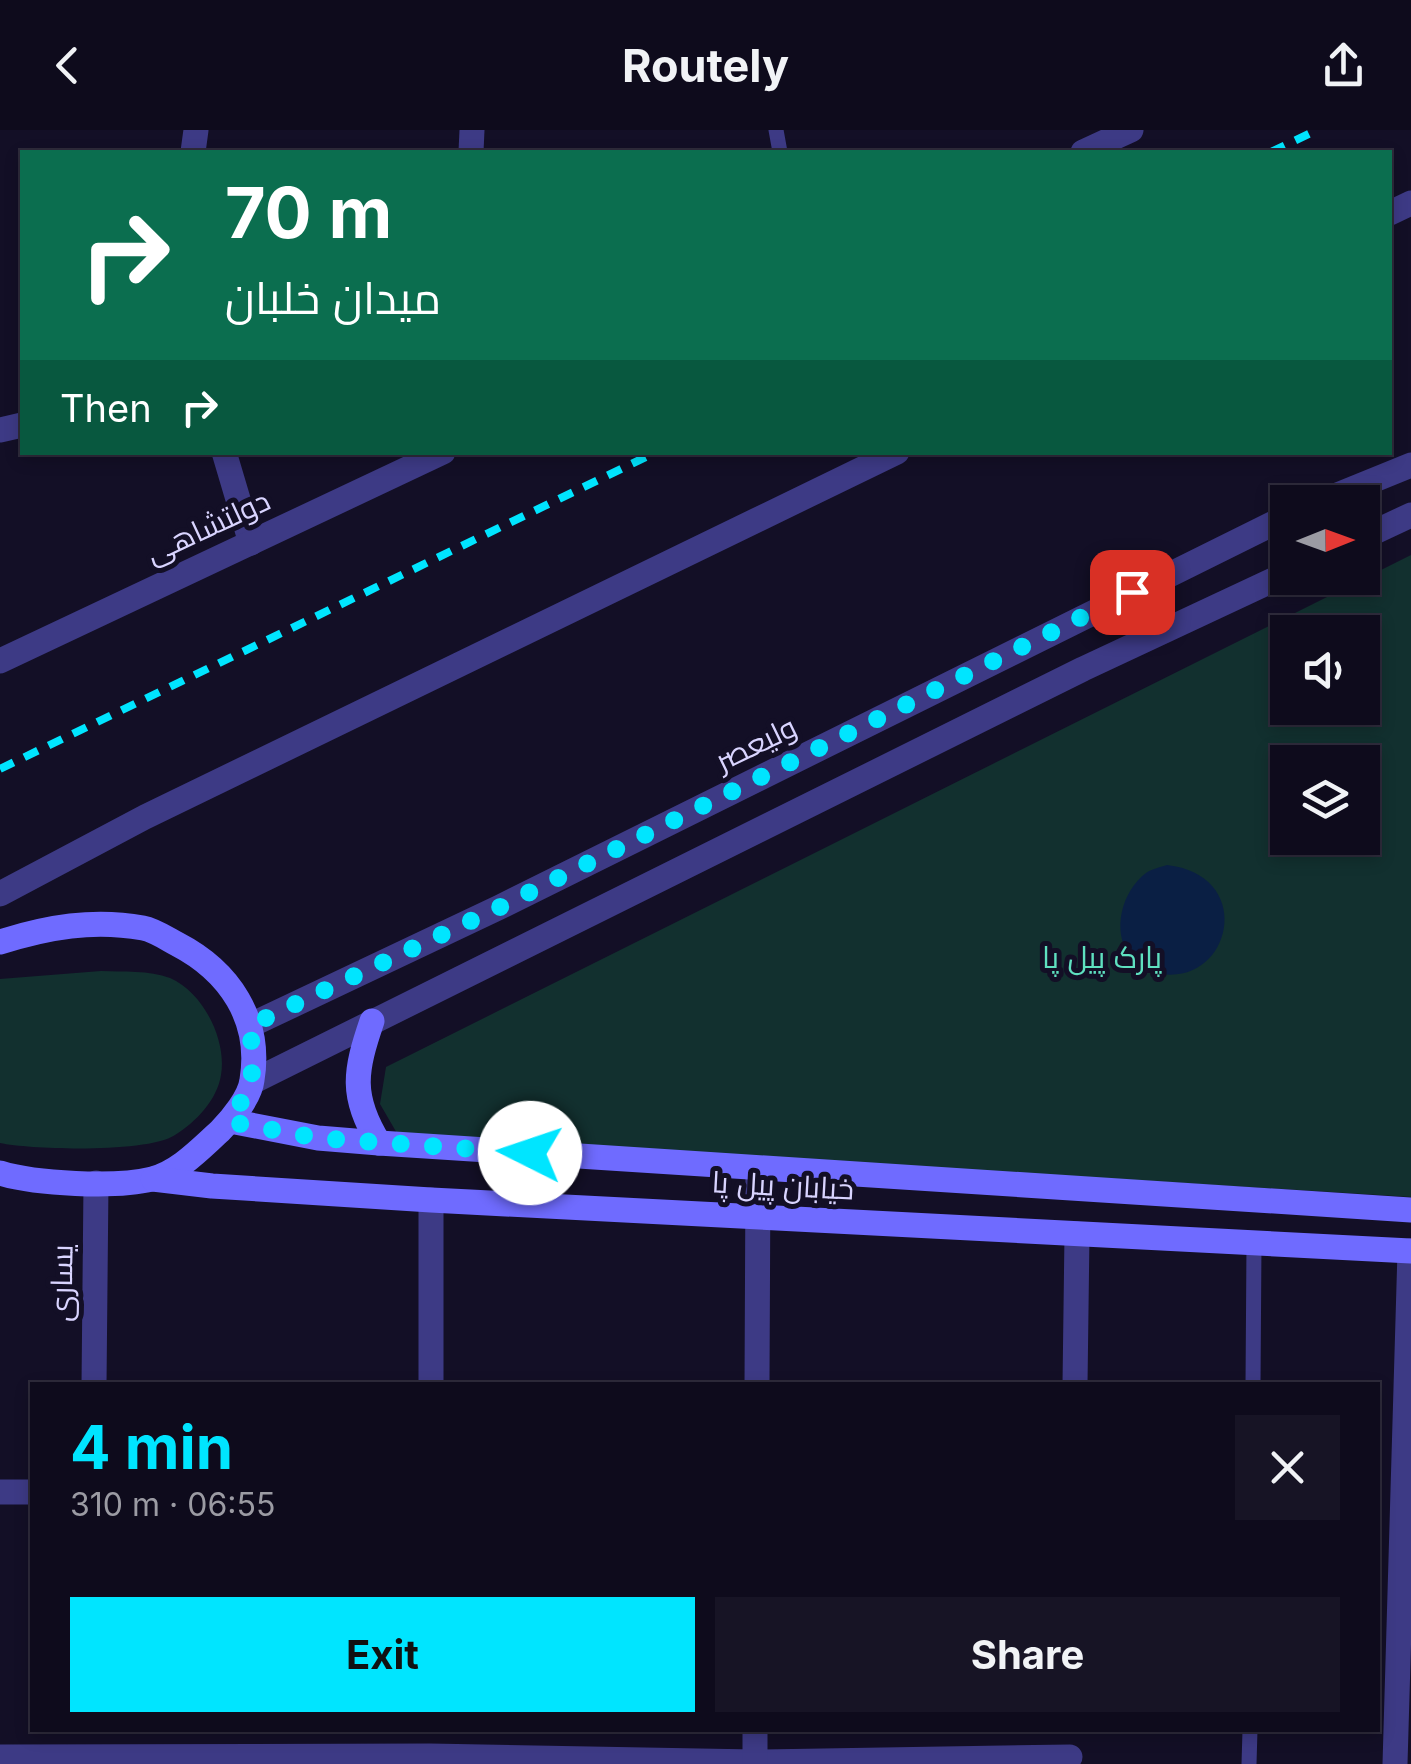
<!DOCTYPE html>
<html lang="en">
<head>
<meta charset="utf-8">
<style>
  :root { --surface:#0e0b1c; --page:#171425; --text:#f1f3f6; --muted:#9b9ba3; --line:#2e2b3b; --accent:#00e5ff }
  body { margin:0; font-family:Inter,Cairo,sans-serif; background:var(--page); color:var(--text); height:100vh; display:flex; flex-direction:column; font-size:38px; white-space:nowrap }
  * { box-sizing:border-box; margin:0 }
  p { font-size:32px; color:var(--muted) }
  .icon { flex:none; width:55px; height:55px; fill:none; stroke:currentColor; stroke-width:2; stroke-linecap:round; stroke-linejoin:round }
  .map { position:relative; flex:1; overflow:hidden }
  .drawer { position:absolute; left:30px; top:1252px; width:1350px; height:350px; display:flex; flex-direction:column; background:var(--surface); border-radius:0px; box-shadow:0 5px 15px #0003,0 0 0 2px var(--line) }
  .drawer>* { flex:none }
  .guide { position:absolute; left:20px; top:20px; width:1372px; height:305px; border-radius:0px; box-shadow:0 5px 15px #0003,0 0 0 2px var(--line); background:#0b6e4f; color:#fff; overflow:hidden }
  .needle { width:65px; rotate:89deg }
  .controls { position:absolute; left:1270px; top:355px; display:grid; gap:20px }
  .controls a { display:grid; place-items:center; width:110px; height:110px; border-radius:0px; background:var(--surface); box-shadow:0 5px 15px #0003,0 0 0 2px var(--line); font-size:50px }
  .pin { position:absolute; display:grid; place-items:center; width:85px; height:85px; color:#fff; margin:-42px; border-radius:20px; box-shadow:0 5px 15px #0006 }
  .me { position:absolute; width:110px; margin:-55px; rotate:274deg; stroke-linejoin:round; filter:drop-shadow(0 0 8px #0008) }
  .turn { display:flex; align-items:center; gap:35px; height:210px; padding:0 40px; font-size:45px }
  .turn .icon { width:130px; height:130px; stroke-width:2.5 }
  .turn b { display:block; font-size:70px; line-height:85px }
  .then { display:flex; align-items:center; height:95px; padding:0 40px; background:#0003; gap:20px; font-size:38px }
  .round { display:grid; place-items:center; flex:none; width:105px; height:105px; border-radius:0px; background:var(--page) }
  .overview { display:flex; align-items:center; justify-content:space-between; height:170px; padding:0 40px }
  h1 { font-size:60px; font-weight:700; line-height:75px; color:var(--accent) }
  .button { display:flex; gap:20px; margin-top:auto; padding:20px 40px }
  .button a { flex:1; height:115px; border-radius:0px; background:var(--accent); color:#111; font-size:40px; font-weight:700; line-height:115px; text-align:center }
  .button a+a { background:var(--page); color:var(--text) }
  header { display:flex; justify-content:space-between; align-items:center; height:130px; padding:0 40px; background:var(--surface); font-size:45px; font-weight:700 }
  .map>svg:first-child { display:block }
  .green { fill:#12302f; fill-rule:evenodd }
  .water { fill:#0a1f44 }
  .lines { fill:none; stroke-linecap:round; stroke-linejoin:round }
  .service { stroke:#3d3a85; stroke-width:15 }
  .minor { stroke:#3d3a85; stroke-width:25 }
  .tertiary { stroke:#3d3a85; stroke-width:25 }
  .secondary { stroke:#6f6bff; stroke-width:25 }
  .rail { stroke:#00e5ff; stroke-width:8; stroke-dasharray:15 12; stroke-linecap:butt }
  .route { stroke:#00e5ff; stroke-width:18; stroke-dasharray:0 32.4 }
  .labels { text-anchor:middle; stroke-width:10; stroke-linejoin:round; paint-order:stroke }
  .street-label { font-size:30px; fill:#d9d4ff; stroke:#130f26 }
  .park-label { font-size:30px; fill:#5fe0c0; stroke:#130f26 }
</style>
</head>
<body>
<header><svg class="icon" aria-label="back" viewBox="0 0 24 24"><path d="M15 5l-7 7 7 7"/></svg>Routely<svg class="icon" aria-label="share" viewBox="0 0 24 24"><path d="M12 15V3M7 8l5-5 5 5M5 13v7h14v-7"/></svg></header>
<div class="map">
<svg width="1411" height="1634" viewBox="0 0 1411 1634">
  <rect width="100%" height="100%" fill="#130f26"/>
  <!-- green -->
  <g class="green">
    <path d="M1411,425V1067L398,1005L380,974L386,937ZM1288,502H1362V578H1288ZM1288,632H1362V708H1288Z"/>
    <path d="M101,841C123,842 149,840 170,848C203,862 227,910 221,945C217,970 196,992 175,1005C148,1023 34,1020 0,1013V849Z"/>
  </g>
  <!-- water -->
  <path class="water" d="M1167,735C1256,745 1232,854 1162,844C1149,842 1137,837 1130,826C1111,801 1122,761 1146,743C1152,739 1161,737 1167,735Z"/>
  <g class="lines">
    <!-- service -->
    <g class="service">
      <path d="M776,0L780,22"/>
      <path d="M1253,1255L1254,1113"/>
      <path d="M1249,1634L1250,1600"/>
    </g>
    <!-- minor -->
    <g class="minor">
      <path d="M193,22L196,0"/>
      <path d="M471,22L472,0"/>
      <path d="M1083,22L1131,0"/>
      <path d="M0,300L22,295"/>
      <path d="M224,322L251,413"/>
      <path d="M0,531L443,322"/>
      <path d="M94,1255L96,1053"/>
      <path d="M431,1255V1070"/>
      <path d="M757,1255L758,1039"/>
      <path d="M1075,1255L1077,1104"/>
      <path d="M0,1362H32"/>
      <path d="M0,1627L430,1626L755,1632L1070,1627"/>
      <path d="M755,1634V1600"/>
      <path d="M1395,1634L1410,1121"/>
    </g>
    <!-- tertiary -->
    <g class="tertiary">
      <path d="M1390,83L1411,73"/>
      <path d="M1320,372L1411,335"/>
      <path d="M1362,408L1411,385"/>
      <path d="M0,764L145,687L897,322"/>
      <path d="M251,895L500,777L1288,386"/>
      <path d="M252,952L1083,539L1288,443"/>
    </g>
    <!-- secondary -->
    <g class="secondary">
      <path d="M0,812C48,797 93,789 143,798C154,800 166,808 177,814C229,841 262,889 252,950C250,967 232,989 220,1001C200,1019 179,1042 152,1049C116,1058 35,1054 0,1043"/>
      <path d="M372,891C355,941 350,966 379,1013"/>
      <path d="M230,991L318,1008L379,1013L1411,1080"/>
      <path d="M153,1049L212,1056L431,1070L1411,1121"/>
    </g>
    <!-- rail -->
    <g class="rail">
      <path d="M1271,22L1317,0"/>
      <path d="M0,639L656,322"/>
    </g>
  </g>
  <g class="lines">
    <!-- route -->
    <path class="route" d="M530,1023L318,1008L230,992L252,952L251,895L500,777L1132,462"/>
  </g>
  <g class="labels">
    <!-- street labels -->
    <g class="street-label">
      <text transform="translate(208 397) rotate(-25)" y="10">دولتشاهی</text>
      <text transform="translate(756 614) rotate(-26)" y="10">ولیعصر</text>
      <text transform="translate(783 1056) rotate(3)" y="10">خیابان پیل پا</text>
      <text transform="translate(62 1153) rotate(-89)" y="10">یساری</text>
    </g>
    <!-- park labels -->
    <g class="park-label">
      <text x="1102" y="838">پارک پیل پا</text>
    </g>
  </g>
</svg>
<div class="controls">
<a><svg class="needle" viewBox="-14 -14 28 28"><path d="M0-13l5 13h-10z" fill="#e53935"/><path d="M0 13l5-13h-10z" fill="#9b9ba3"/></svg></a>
<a><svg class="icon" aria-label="sound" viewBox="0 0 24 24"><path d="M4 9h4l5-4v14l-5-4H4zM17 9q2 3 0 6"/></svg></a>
<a><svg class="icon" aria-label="layers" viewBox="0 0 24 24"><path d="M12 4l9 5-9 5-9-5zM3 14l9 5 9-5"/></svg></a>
</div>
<div class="pin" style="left:1132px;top:462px;background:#d93025"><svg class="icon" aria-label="arrive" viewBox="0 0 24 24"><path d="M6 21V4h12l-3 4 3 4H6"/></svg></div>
<svg class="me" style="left:530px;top:1023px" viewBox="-20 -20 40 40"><circle r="19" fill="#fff"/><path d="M0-13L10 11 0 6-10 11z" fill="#00e5ff"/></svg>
<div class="guide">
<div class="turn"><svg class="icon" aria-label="right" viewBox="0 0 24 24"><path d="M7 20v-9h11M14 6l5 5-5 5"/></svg><div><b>70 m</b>میدان خلبان</div></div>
<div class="then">Then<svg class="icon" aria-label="right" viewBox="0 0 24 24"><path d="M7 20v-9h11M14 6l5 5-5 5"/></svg></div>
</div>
<section class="drawer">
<div class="overview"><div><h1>4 min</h1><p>310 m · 06:55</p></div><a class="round"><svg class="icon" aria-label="close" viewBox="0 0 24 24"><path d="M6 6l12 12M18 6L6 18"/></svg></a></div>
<div class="button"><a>Exit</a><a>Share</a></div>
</section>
</div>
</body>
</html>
